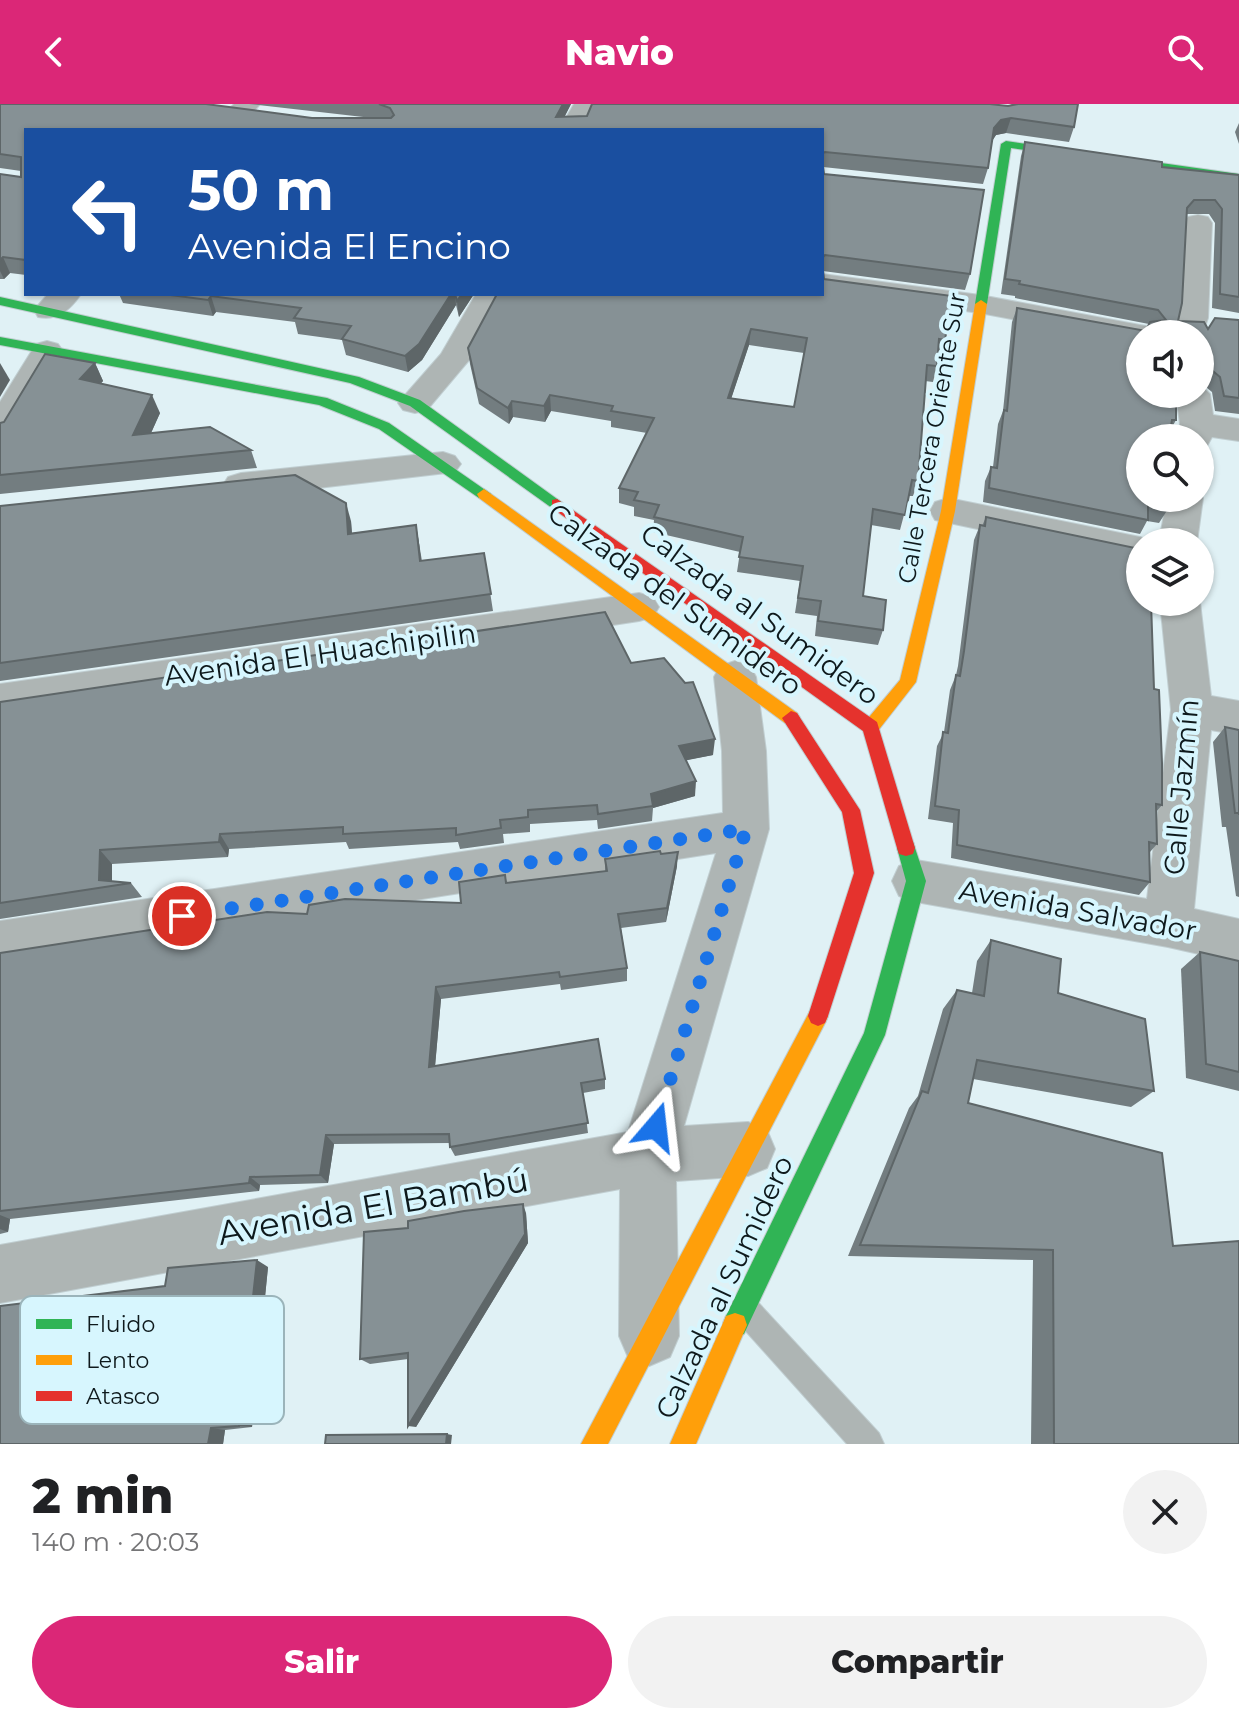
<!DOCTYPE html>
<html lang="es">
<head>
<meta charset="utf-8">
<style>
  :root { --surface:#fff; --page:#f2f2f2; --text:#202124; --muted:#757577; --accent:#db2777 }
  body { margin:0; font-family:Montserrat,sans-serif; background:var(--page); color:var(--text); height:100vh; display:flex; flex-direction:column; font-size:30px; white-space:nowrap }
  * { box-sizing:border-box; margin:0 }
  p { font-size:26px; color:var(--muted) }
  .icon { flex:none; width:44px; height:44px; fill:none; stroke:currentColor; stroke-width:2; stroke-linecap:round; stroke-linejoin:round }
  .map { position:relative; height:1340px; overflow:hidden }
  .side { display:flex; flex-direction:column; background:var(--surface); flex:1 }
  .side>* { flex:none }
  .hud { position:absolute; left:24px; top:24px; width:800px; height:168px; border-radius:0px; box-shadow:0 2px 6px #0004; background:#1a4fa0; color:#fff; overflow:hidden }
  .buttons { position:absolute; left:1126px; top:216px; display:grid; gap:16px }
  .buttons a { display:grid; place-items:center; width:88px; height:88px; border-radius:50%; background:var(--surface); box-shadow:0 2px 6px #0004; font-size:40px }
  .pin { position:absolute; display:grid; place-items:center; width:68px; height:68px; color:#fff; margin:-34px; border:4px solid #fff; border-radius:50%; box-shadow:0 2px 8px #0007 }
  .me { position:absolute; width:88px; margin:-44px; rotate:17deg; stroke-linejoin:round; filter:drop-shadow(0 0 6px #0008) }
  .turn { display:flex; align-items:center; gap:28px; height:168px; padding:0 32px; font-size:36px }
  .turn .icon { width:104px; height:104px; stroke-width:2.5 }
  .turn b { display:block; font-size:56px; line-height:68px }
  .round { display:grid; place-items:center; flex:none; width:84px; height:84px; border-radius:42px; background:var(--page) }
  .overview { display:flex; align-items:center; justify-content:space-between; height:136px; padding:0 32px }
  h1 { font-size:48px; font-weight:800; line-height:60px }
  .action { display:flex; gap:16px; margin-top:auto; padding:16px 32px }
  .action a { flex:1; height:92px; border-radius:48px; background:var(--accent); color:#fff; font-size:32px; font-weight:800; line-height:92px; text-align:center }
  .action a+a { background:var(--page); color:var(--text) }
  header { display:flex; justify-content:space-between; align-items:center; height:104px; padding:0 32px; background:var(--accent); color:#fff; font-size:36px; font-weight:800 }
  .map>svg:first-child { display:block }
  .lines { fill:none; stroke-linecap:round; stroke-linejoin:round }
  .lane-casing { stroke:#c0ced1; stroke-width:2 }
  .street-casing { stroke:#c0ced1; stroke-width:2 }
  .fast-casing { stroke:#c0ced1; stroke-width:2 }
  .slow-casing { stroke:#c0ced1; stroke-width:2 }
  .jam-casing { stroke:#c0ced1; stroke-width:2 }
  .lane { fill:#aeb5b4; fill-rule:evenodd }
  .street { fill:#aeb5b4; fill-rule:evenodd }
  .fast { fill:#30b455; fill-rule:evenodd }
  .slow { fill:#ff9f0a; fill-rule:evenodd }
  .jam { fill:#e5322d; fill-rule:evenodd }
  .wall { fill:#737d80; fill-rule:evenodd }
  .shaded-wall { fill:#5e6668 }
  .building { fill:#869195; stroke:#5e6668; stroke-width:2; fill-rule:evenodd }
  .route { stroke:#1a73e8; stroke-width:14; stroke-dasharray:0 25.2 }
  .labels { text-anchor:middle; stroke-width:8; stroke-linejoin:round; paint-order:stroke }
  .far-street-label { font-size:24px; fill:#0e191c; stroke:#d7f6fe }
  .street-label { font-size:28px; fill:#0e191c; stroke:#d7f6fe }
  .near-street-label { font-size:34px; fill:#0e191c; stroke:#d7f6fe }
  .key { fill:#d7f6fe; stroke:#9bb4ba; stroke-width:2 }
  .key-label { font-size:22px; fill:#0e191c }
</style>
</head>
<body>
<header><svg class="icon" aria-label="back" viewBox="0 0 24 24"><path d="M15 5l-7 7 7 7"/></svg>Navio<svg class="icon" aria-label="search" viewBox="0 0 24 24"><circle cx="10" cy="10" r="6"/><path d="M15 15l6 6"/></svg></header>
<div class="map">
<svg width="1239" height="1340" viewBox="0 0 1239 1340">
  <rect width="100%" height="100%" fill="#e0f1f5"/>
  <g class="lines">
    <defs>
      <path id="lane" d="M744,1189L754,1194L879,1329L884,1340H847L734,1214L729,1204L734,1194Z"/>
      <g id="street">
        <path d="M234,0H260L238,26H211Z"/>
        <path d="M574,0H598L585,26H559Z"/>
        <path d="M1198,111L1208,113L1212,119L1208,214L1200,237V230H1173L1178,214L1184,119L1188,113Z"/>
        <path d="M822,170L980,191L1140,221L1151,223L1156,230H1140V239L980,209L822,188Z"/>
        <path d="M48,190H81C70,206 58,217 38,213L34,206Z"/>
        <path d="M476,190H506L470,255L427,306L415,309L403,306L398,299L441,250Z"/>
        <path d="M47,237L58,240L63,247L12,334L0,337V298L36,240Z"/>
        <path d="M1200,281L1210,290L1213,311L1239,315V337L1212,333L1207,342L1200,344V334H1178L1180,320L1176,290H1200Z"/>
        <path d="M443,348L455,352L461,360L455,368L241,393L228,389L223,381L228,373L241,369Z"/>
        <path d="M1200,389L1203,394L1197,438H1159L1167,394H1200Z"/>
        <path d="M948,394L1140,433L1154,438H1140V459L935,416L930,407L935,398Z"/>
        <path d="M639,489L653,493L659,503L653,513L639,517L0,614V580Z"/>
        <path d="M1160,498H1200L1211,592L1239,597V631L1211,626L1194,805L1239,815V859L1168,843L916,798L899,792L892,777L899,762L916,756L1147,795L1171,606Z"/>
        <path d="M735,557L750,562L756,573L766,647L769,725L684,1022L748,1018L767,1026L775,1045L767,1064L748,1072L676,1077L679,1232L670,1253L649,1262L628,1253L619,1232L620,1085L0,1199V1141L628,1028L716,749L0,861V817L723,709L722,647L714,573L720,562Z"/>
      </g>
      <g id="fast">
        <path d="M1006,37L1239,70V76L1011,44L987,200L981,204L975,200L1001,40Z"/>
        <path d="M0,193L359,273L420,296L564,400L562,404H552L410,302L350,279L0,201Z"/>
        <path d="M0,233L327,294L389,319L491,390L489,394H479L379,325L319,301L0,241Z"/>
        <path d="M906,736L913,738L926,777L885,931L744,1230L735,1233L726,1230L723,1221L726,1212L864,929L906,777L897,744L899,738Z"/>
      </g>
      <g id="slow">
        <path d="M981,196L987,200L955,407L916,578L877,628H865L862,623L865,618L900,576L941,407L975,200Z"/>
        <path d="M484,385L797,609L800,614L797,619H785L479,394L477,390Z"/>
        <path d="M818,902L825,905L828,912L825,919L608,1340H581L811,905Z"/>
        <path d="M735,1209L744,1212L747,1221L696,1340H670L726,1212Z"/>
      </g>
      <g id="jam">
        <path d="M557,395L877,618L915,744L913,750L906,752L899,750L897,744L863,627L552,404V396Z"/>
        <path d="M791,607L797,609L860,706L874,769L828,912L825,919L818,922L811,919L808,912L854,769L842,708L782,614Z"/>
      </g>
    </defs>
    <!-- lane casing -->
    <use href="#lane" class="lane-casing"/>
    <!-- street casing -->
    <use href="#street" class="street-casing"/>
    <!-- fast casing -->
    <use href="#fast" class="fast-casing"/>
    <!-- slow casing -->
    <use href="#slow" class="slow-casing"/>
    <!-- jam casing -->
    <use href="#jam" class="jam-casing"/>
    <!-- lane -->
    <use href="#lane" class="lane"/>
    <!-- street -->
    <use href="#street" class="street"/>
    <!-- fast -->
    <use href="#fast" class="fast"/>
    <!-- slow -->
    <use href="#slow" class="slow"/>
    <!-- jam -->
    <use href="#jam" class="jam"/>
  </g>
  <!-- wall -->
  <g class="wall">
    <path d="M0,0L312,14H372L249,0H571L564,13L1012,1L1010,0H1078L1074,23L1069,38L1006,29L996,31L992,37L988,64L983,80L823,63L824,70L970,170L965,186L823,167L824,175L945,236L941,252L938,251L937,262L933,278L925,277L918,377L913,392H909L900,426L871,421L863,492L883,526L878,541L815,532L817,512L795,509L800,477L737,468L740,448L653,428L654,416L634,412V403L619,399V384L647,329L611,323V317L551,307L545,318L513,313L509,320L479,300L470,260L468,244L822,190L26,26V171L10,169L4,175H0V70L21,73V67L0,64ZM749,241L804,249L794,303L731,295Z"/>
    <path d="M1239,19V40L1235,28Z"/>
    <path d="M1025,38L1162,63L1239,71V209L1212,204L1215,119L1209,110H1187L1178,217L1208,225L1239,216V310L1215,307L1212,288L1201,279L1200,281V230L1140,290H1181L1176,299V316L1170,327L1169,334L1168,405L1159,419L1147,417L1140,430L983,398L985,377L991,363H993L998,320L1003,307L1012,218L1017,204L1146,227L1149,220L1015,194V192L1001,190L1021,52Z"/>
    <path d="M119,190H474L459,213L456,201L422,256L408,268L346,251L342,236L298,230L295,218L216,208L213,212L123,199Z"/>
    <path d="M95,259L103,277L101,279L160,309L151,329L251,346L257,364L0,390V319L4,318Z"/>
    <path d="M0,402L351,417L352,429L416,421L422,457L484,449L493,507L0,577Z"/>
    <path d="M986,413L1154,585L1162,701L1156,708L1157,740L1150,748V778L1139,791L951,754L953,719L928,715L937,642L944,628L950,586L956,571L958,562L974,436L980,421L982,422Z"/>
    <path d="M631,559L713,651L686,656L695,692L653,704L652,717L598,725L597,716L530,720V728L503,730L504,739L460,745L458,738L349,745L346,738L229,745L228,753L112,760V777L131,779L142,793L0,815V598Z"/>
    <path d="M1225,623L1239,626V793L1236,792L1226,723H1222L1213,638Z"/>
    <path d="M661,750L677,762L666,818L621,824L627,864V877L561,886L560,880L441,895L435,962L605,975V985L583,989L588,1029L455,1052L450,1043V1039L334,1040L328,1079L260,1081L259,1087L10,1115L8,1128L0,1130V849L307,810L461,799L505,771L507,779L605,767V755Z"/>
    <path d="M991,836L1058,889L1154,987L1131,1003L973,975L968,999L1173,1142L1239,1340H1031L1033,1156L848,1152L909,1004L918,992L943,905L957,886L972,889L977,857Z"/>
    <path d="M1200,848L1239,857V987L1186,974L1181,865Z"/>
    <path d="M526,1109L528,1139L416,1323L408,1255L370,1260L360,1255Z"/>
    <path d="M268,1163L252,1323L225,1326L223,1340H0L165,1182Z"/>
  </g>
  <!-- shaded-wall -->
  <g class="shaded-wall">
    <path d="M563,0H571L558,26L556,13Z"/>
    <path d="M1011,14L1006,29L996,31L990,40L994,24L1001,16Z"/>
    <path d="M3,153L10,169L4,175L0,167V156Z"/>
    <path d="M451,190H455L456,201L422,256L408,268L405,252Z"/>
    <path d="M462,190H474L459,213L457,197Z"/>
    <path d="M211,192L216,208L213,212L208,196Z"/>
    <path d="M751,225L749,241L726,310L728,294Z"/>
    <path d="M0,259L10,276L0,293Z"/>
    <path d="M95,259L103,277L89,293L80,275Z"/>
    <path d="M152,291L160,309L142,349L133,331Z"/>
    <path d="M550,291L551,307L545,318L544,302Z"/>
    <path d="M512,297L513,313L509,320L508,304Z"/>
    <path d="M346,399L351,417L353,447L348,430Z"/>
    <path d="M416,421L419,439L423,474L420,457Z"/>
    <path d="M715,635L713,651L678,658L679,642Z"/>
    <path d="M696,677L695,692L653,704L651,690Z"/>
    <path d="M220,730L229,745L228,753L219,738Z"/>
    <path d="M100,746L112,760V782L99,776Z"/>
    <path d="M678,748L677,762L666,818L667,804Z"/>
    <path d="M436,883L441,895L434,974L429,963Z"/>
    <path d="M326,1031L334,1040L328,1079L320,1071Z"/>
    <path d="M250,1073L260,1081L259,1087L249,1079Z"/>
    <path d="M523,1100L526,1109L528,1139L416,1323L408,1322Z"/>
    <path d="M0,1111L10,1115L8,1128L0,1125Z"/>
    <path d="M257,1156L268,1163L252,1323L239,1322Z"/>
    <path d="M211,1324L225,1326L223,1340H208Z"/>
    <path d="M447,1330L452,1331L451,1340H446Z"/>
  </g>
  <!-- building -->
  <g class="building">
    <path d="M0,0H206L312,14H391L394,11L390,4L379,0H563L556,13L587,12L592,0H990L1008,2L1018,0H1078L1074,23L1011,14L1001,16L994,24L988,64L825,48L822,50V26H26V156L3,153L0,156V70L21,73V53L0,50Z"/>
    <path d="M1025,38L1162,58V63L1239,71V193L1220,190L1222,105L1215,96H1194L1187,104L1182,199L1178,217L1204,218L1208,225L1215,214L1239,216V294L1224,292L1220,273L1208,263L1205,272L1200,273V230H1140V290H1176V316H1172L1169,334H1140V394H1168V405L1148,401V416L989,384L991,363L997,364L1004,306L1007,307L1017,204L1146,227L1150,218L1166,216L1158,206L1019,180L1020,177L1005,175Z"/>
    <path d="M822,55L824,70L984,86L970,170L825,151L822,154Z"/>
    <path d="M822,157L824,175L952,192L945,236L939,235L937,262L927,261L918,377L912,376L905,411L873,405L863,492L886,496L883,526L818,517L821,497L798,494L803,462L739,453L743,433L654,413L659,401L634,396L638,388L619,384L654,314L611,307L613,302L550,291L544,302L512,297L508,304L477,284L468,244L497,190H822ZM751,225L807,234L794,303L728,294Z"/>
    <path d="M163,190H451L419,240L405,252L342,235L351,222L294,214L301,204L211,192L208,196Z"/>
    <path d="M455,190H462L457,197Z"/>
    <path d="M45,250L95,259L80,275L152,291L133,331L210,323L251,346L0,371V319L4,318Z"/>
    <path d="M295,371L346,399L348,430L416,421L420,457L484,449L491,490L0,559V402Z"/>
    <path d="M986,413L1140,445V498H1151L1154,585L1159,586L1162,659V701L1156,700L1157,740L1149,738L1150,778L957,741L959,706L935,702L943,628L948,629L956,571L960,572L964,547L980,421L985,422Z"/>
    <path d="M605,508L631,559L664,554L685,579L693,578L715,635L679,642L696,677L651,690L653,702L598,710L597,701L528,706V713L500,716L501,724L456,731V724L343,730V723L220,730L219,738L100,746L99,776L131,779L0,799V598Z"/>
    <path d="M1225,623L1239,626V711V709H1235Z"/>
    <path d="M660,747L661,750L678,748L667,804L618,810L627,864L560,873L559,868L436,883L429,963L598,935L605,975L581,979L588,1019L450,1043L449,1030L326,1031L320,1071L250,1073L249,1079L0,1107V849L267,808L307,810L309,801L345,795L461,799L459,778L505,771L506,779L607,767L605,755Z"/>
    <path d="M991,836L1061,855L1058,889L1145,915L1154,987L977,956L968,999L1162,1049L1173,1142L1239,1137V1340H1054L1053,1146L860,1141L922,987L928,989L957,886L984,892Z"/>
    <path d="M1200,848L1239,857V968L1206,960Z"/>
    <path d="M523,1100L525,1130L408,1322V1249L360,1255L364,1128L408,1124V1117L464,1107Z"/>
    <path d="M257,1156L239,1322L211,1324L208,1340H0V1202L165,1182L168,1164Z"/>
    <path d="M447,1330L446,1340H325L326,1331Z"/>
  </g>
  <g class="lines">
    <!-- route -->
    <path class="route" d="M182,812L746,725L656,1023"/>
  </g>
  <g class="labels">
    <!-- far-street labels -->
    <g class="far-street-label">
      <text transform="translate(932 334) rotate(-80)" y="8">Calle Tercera Oriente Sur</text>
    </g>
    <!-- street labels -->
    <g class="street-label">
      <text transform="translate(675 495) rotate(36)" y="10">Calzada del Sumidero</text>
      <text transform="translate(760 510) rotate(36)" y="10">Calzada al Sumidero</text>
      <text transform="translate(320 550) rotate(-8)" y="10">Avenida El Huachipilin</text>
      <text transform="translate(1181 683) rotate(-85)" y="10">Calle Jazmín</text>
      <text transform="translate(1078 806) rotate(10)" y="10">Avenida Salvador</text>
      <text transform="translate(724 1183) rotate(-65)" y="10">Calzada al Sumidero</text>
    </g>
    <!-- near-street labels -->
    <g class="near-street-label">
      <text transform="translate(373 1102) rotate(-10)" y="12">Avenida El Bambú</text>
    </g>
  </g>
  <!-- legend -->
  <rect x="20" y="1192" width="264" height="128" rx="12" class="key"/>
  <rect x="36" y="1215" width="36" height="10" fill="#30b455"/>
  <rect x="36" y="1251" width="36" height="10" fill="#ff9f0a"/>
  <rect x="36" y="1287" width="36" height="10" fill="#e5322d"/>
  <g class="key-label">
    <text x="86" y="1228">Fluido</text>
    <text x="86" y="1264">Lento</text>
    <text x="86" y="1300">Atasco</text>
  </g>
</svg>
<div class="buttons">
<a><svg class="icon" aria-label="sound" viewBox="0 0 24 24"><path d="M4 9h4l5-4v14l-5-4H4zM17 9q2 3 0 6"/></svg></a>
<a><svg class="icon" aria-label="search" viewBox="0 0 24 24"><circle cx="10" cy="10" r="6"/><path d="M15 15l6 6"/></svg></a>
<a><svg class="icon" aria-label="layers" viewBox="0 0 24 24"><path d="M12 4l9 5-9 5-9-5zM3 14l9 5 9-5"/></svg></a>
</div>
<div class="pin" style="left:182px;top:812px;background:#d93025"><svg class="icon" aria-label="arrive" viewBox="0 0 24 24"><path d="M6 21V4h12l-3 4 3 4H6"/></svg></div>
<svg class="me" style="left:656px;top:1023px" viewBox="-20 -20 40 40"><path d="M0-17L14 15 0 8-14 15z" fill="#1a73e8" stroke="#fff" stroke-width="4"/></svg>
<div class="hud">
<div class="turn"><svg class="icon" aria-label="left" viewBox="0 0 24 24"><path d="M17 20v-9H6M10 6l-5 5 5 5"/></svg><div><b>50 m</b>Avenida El Encino</div></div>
</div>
</div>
<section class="side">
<div class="overview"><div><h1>2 min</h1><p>140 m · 20:03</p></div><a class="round"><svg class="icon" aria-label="close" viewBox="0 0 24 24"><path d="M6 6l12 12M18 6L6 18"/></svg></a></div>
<div class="action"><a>Salir</a><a>Compartir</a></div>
</section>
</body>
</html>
